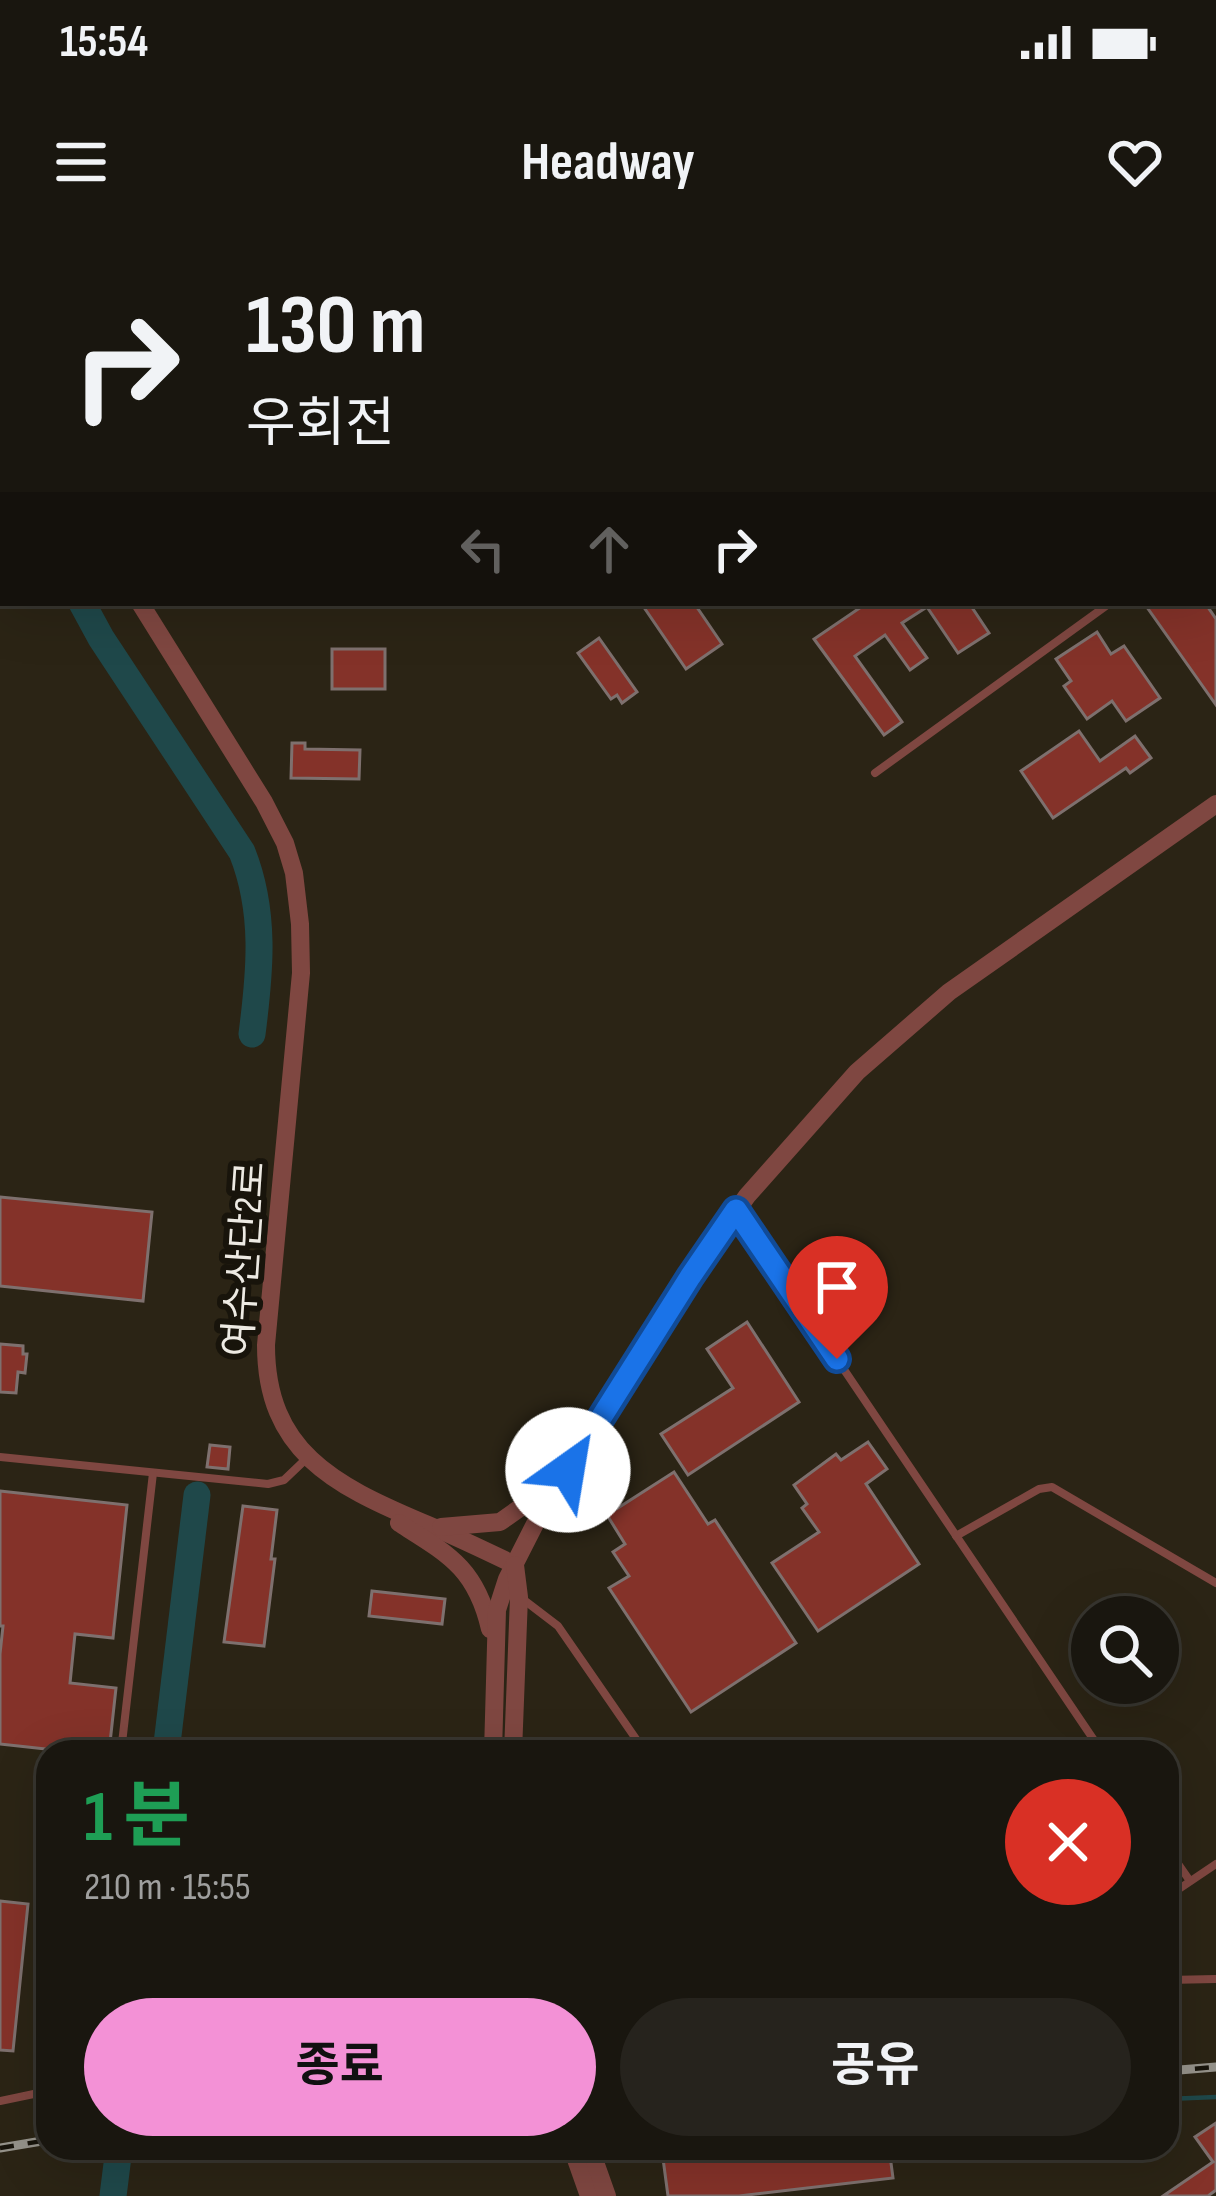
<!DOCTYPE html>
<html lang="ko">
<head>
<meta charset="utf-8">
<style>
  :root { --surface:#19160f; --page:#26231d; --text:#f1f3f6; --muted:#9f9f9e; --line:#37352f; --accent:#f391d6 }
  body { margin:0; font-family:"Sofia Sans Condensed","Noto Sans KR",sans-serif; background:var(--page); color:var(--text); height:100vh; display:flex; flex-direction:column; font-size:45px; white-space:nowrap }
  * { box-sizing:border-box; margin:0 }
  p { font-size:39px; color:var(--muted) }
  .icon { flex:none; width:66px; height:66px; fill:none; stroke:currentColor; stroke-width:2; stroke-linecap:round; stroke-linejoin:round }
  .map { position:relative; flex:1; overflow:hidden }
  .drawer { position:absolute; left:36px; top:1500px; width:1143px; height:420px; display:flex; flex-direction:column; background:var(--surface); border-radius:36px; box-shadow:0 12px 48px #0002,0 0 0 3px var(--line) }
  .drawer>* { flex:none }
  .guide { position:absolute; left:0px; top:0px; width:1218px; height:366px; box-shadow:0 12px 48px #0002,0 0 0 3px var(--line); background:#19160f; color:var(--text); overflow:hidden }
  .controls { position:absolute; left:1071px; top:1356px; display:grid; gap:24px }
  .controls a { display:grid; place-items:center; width:108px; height:108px; border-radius:50%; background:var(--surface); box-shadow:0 12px 48px #0002,0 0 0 3px var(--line); font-size:60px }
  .pin { position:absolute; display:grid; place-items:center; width:102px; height:102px; color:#fff; margin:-123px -51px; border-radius:50% 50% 50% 0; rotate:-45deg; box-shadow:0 0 12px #0007 }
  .pin .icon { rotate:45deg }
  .me { position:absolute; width:132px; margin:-66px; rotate:32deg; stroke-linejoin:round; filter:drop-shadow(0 0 9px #0008) }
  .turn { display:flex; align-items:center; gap:42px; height:252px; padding:0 48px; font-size:54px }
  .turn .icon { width:156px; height:156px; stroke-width:2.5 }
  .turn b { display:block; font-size:84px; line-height:102px }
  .lanes { display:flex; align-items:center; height:114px; padding:0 48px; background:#0003; justify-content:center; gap:60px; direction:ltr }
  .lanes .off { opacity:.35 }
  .round { display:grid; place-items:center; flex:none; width:126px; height:126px; border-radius:63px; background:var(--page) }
  .overview { display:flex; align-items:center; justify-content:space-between; height:204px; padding:0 48px }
  h1 { font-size:72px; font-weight:700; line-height:90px; color:#1e9e55 }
  .primary-button { display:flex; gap:24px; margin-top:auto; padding:24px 48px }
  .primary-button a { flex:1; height:138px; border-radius:72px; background:var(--accent); color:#111; font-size:48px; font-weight:700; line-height:138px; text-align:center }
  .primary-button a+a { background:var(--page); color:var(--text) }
  .status { display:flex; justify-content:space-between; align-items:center; height:84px; padding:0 60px; background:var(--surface); direction:ltr }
  .status svg { height:33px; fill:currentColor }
  header { display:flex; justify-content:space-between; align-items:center; height:156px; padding:0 48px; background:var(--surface); font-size:54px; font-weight:700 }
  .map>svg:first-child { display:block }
  .built { fill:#2b2415; fill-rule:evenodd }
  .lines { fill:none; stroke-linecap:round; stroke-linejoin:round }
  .stream { stroke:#1f484a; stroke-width:4.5 }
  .river { stroke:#1f484a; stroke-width:27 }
  .building { fill:#843229; stroke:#7e706e; stroke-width:3 }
  .service { stroke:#7f4741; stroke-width:8 }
  .tertiary { stroke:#7f4741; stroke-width:18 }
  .rail-casing { stroke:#95928a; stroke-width:9 }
  .rail { stroke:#18140b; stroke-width:4.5; stroke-dasharray:14; stroke-linecap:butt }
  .route-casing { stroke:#114b97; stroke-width:30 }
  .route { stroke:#1a73e8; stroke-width:21 }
  .labels { text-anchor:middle; stroke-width:12; stroke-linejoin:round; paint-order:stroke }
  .street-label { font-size:39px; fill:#edeae3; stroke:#18140b }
</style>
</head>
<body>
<div class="status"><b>15:54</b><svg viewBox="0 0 49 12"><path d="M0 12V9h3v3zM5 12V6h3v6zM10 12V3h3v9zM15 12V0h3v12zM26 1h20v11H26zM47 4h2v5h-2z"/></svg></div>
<header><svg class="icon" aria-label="menu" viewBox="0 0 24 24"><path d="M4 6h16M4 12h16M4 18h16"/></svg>Headway<svg class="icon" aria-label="heart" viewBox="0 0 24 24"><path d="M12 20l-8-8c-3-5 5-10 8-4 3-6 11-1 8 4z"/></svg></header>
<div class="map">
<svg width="1216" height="1956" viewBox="0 0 1216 1956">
  <rect width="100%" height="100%" fill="#211d14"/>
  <!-- built -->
  <path class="built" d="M0,0H1216V1956H0ZM3,3H1215V363H3ZM1092,1377H1158V1443H1092ZM48,1512H1167V1908H48Z"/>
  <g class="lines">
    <!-- stream -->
    <g class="stream">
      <path d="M1167,1859L1216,1857"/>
      <path d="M609,1918L619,1908"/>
    </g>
    <!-- river -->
    <g class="river">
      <path d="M0,156L3,163"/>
      <path d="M82,363L101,398L242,612C266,672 260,732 252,794"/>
      <path d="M166,1512L197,1255"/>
      <path d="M113,1956L119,1908"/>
    </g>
  </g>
  <!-- building -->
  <g class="building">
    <path d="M641,363H694L722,404L686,429Z"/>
    <path d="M867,363H969L989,393L958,413L927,367L902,383L927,418L910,430L885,395L855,416L902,482L884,495L814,399Z"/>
    <path d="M1144,363H1205L1216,379V465Z"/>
    <path d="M1097,392L1111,414L1124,406L1160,458L1126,481L1112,461L1087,479L1064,446L1071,441L1056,419Z"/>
    <path d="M599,398L637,452L622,463L617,455L611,459L578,413Z"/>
    <rect x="332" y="409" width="53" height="40"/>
    <path d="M1079,491L1100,521L1135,496L1151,518L1130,533L1126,528L1053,578L1021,531Z"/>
    <path d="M292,503H305V509L360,510L359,539L291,538Z"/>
    <path d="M0,957L152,972L143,1061L0,1046Z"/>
    <path d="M747,1082L799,1162L688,1235L661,1194L733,1148L707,1109Z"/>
    <path d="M0,1104L23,1106V1114H27L25,1133L18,1132L16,1153L0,1152Z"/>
    <path d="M868,1202L887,1229L866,1244L919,1324L818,1391L772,1323L819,1292L802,1268L807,1264L794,1245L836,1214L841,1220Z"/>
    <path d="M210,1205L230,1207L228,1229L207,1227Z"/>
    <path d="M674,1232L708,1284L715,1280L796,1403L691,1472L609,1348L629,1336L613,1312L625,1304L607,1275Z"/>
    <path d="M0,1251L127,1265L113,1398L75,1394L70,1443L116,1448L109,1512H73L0,1504V1414L3,1386H0Z"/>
    <path d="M243,1266L277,1270L271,1319H275L264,1406L224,1402Z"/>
    <path d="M372,1351L445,1359L442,1384L369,1376Z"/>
    <path d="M0,1661L28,1664L13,1811L0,1810Z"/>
    <path d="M1216,1883V1950L1208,1956H1163L1213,1922L1195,1897Z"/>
    <path d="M689,1908H754L755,1915L815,1908H889L893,1938L739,1956H668L662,1911Z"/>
  </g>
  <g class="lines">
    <!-- service -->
    <g class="service">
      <path d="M253,0L255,3"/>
      <path d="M1051,3L1055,0"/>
      <path d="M875,533L1110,363"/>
      <path d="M737,971L1102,1512"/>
      <path d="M0,1217L268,1244L284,1240L306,1219"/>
      <path d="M956,1296L1039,1249L1052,1247L1216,1343"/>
      <path d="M520,1357L558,1386L645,1512"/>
      <path d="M121,1512L153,1233"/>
      <path d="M1167,1608L1190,1641"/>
      <path d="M1167,1657L1216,1624"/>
      <path d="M1167,1740L1216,1739"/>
      <path d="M0,1861L48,1851"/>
    </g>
    <!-- tertiary -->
    <g class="tertiary">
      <path d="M974,0L977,3"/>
      <path d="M0,1L3,9"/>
      <path d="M1215,331L1216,332"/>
      <path d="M140,363L264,562L285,603L294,633L300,684L301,733L266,1105C266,1211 334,1245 421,1282C453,1295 484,1310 515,1325"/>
      <path d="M399,1283C448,1314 476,1328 490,1389"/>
      <path d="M441,1287L500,1282L551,1246"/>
      <path d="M493,1512L497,1370L507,1339L538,1278L690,1037L747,956L857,832L949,752L1216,564"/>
      <path d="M513,1512L519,1357L515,1325"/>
      <path d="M572,1908L589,1956"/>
      <path d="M590,1908L607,1956"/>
    </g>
    <defs>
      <g id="rail">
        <path d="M1167,1831L1216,1827"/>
        <path d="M0,1908L48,1900"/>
      </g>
    </defs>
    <!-- rail casing -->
    <use href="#rail" class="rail-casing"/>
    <!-- rail -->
    <use href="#rail" class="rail"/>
  </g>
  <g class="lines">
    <defs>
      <path id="route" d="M568,1230L690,1037L736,970L837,1119"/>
    </defs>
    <!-- route casing -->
    <use href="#route" class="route-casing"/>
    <!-- route -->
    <use href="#route" class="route"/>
  </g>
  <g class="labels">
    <!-- street labels -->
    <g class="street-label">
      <text transform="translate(243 1019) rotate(-86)" y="14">여수산단2로</text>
    </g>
  </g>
</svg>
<div class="controls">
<a><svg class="icon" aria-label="search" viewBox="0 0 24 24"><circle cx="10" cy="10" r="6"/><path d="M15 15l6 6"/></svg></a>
</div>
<div class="pin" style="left:837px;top:1119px;background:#d93025"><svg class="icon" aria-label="arrive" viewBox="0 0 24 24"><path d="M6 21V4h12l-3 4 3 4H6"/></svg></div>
<svg class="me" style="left:568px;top:1230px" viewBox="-20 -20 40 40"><circle r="19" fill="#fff"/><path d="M0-13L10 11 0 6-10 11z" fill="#1a73e8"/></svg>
<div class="guide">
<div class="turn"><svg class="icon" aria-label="right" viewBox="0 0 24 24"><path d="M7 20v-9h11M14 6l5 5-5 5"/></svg><div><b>130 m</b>우회전</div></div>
<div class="lanes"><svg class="icon off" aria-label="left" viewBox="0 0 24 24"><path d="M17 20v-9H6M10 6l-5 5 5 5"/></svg><svg class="icon off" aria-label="ahead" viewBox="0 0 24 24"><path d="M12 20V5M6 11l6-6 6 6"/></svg><svg class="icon" aria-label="right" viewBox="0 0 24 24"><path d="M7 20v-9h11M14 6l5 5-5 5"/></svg></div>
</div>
<section class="drawer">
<div class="overview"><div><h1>1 분</h1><p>210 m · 15:55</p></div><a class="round" style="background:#d93025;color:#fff"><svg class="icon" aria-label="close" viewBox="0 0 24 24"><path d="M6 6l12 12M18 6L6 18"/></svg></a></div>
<div class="primary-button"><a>종료</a><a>공유</a></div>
</section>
</div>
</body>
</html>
